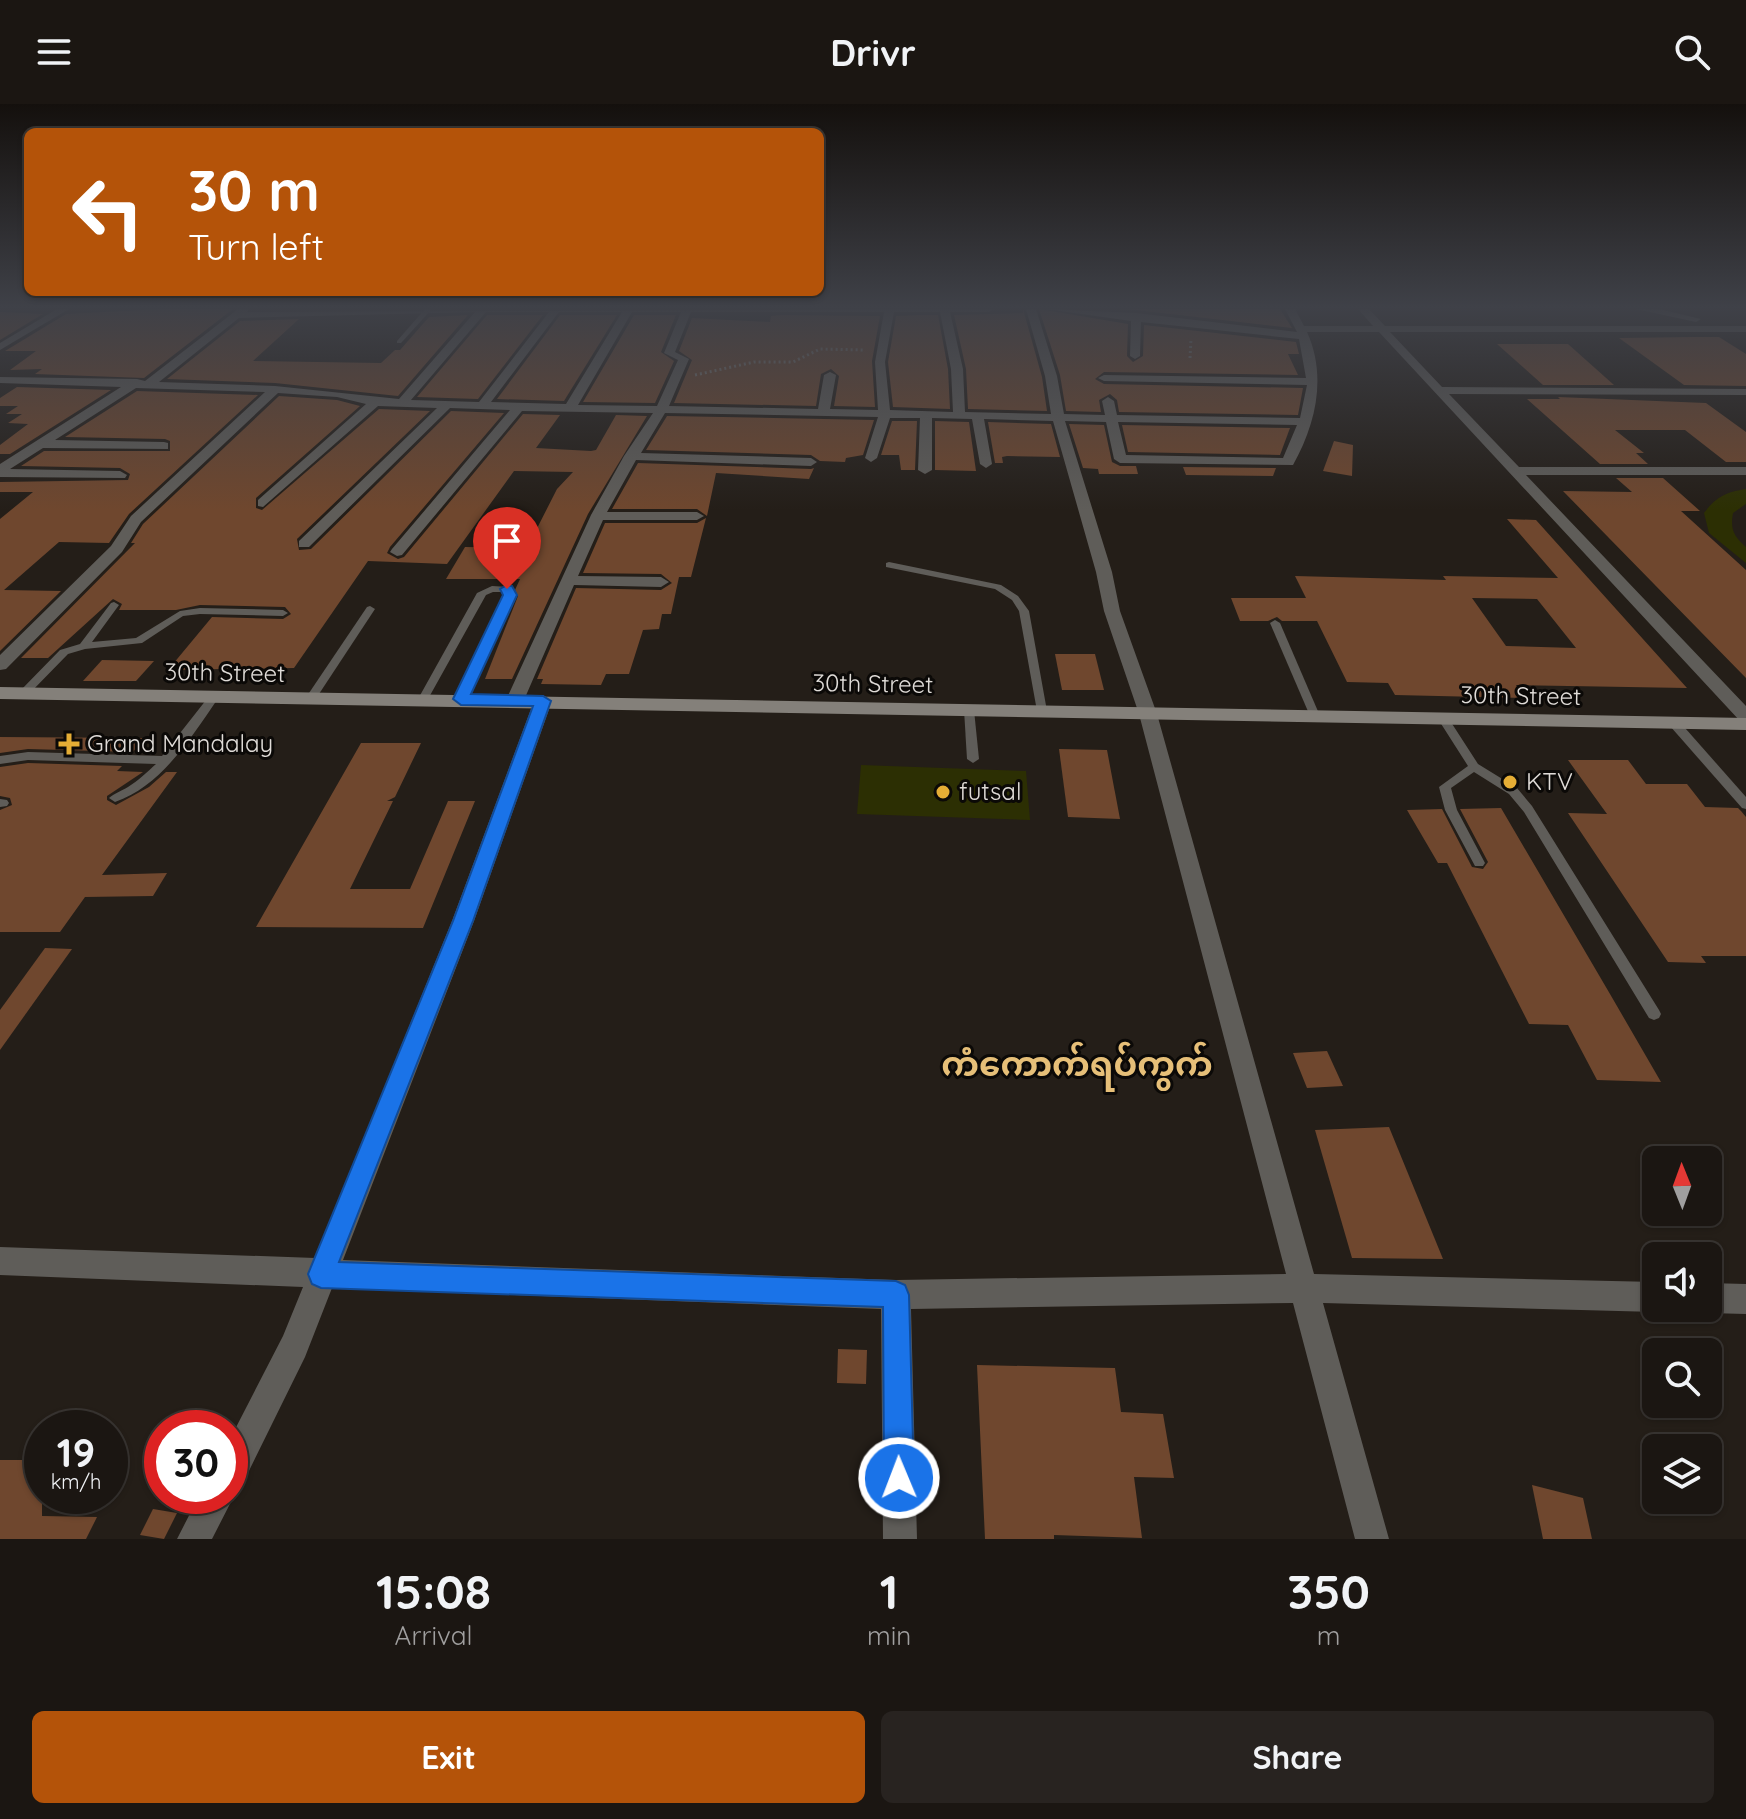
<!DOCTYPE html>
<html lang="en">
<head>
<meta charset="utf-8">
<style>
  :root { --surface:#1b1612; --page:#282320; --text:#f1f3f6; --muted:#a09f9f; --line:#393532; --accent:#b45309 }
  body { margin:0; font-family:Quicksand,"Noto Sans Myanmar",sans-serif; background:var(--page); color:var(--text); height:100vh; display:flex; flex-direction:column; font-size:30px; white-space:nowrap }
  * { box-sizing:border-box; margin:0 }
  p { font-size:26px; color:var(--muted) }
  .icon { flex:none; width:44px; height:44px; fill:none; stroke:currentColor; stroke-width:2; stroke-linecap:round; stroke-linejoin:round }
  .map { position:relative; height:1435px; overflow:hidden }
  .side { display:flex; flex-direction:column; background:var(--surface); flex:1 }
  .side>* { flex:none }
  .top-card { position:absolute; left:24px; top:24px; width:800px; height:168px; border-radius:12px; box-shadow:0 2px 6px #0004,0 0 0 2px var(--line); background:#b45309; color:#fff; overflow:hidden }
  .needle { width:52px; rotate:359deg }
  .buttons { position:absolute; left:1642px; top:1042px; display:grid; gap:16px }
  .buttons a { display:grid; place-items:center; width:80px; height:80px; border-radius:12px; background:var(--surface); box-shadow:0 2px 6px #0004,0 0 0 2px var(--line); font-size:40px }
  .speed { position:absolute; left:24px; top:1306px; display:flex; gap:16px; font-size:40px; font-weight:700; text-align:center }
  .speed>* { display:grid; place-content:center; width:104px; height:104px; border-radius:50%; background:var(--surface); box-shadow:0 2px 6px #0004,0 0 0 2px var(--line); line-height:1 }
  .speed small { font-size:20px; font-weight:400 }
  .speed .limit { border:12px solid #d22; background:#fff; color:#111 }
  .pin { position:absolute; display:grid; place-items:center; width:68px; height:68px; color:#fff; margin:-82px -34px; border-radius:50% 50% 50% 0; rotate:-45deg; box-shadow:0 0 8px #0007 }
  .pin .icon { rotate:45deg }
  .me { position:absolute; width:88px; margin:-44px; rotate:359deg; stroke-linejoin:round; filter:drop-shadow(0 0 6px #0008) }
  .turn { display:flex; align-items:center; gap:28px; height:168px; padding:0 32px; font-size:36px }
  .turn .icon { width:104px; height:104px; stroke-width:2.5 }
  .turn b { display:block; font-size:56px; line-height:68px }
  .eta { display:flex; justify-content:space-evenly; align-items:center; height:136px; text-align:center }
  .eta b { font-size:48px; font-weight:700; line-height:56px }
  .primary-button { display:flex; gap:16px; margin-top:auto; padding:16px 32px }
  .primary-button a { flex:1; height:92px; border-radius:12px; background:var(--accent); color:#fff; font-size:32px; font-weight:700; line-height:92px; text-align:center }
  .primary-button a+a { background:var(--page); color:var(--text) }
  header { display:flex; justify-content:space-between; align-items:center; height:104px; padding:0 32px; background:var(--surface); font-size:36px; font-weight:700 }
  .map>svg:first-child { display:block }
  .green { fill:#2c2f03 }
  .building { fill:#6f472e; fill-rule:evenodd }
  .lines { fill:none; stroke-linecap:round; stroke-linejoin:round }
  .path { stroke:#807b76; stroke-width:3; stroke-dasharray:2 3; stroke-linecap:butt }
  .service { fill:#5f5d59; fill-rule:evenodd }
  .minor { fill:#5f5d59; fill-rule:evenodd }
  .secondary { fill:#84807a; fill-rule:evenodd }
  .route { fill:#1a73e8; stroke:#114b97; stroke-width:2 }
  .poi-dot { fill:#e5ad35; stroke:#0b0907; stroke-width:3 }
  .labels { text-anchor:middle; stroke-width:6; stroke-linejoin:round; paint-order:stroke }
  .street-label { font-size:24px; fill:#e0dcd8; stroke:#0b0907 }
  .poi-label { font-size:24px; fill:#e0dcd8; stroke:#0b0907; text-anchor:start }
  .near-quarter-label { font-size:34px; font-weight:bold; fill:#e6bf78; stroke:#0b0907 }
</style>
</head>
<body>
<header><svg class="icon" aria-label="menu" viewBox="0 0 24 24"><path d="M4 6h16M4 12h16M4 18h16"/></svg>Drivr<svg class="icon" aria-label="search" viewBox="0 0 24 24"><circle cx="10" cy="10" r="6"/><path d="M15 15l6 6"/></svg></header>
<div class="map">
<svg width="1746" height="1435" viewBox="0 0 1746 1435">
  <rect width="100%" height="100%" fill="#241e18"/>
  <!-- green -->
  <g class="green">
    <path d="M1746,385V400L1733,409C1730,426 1734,432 1746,443V459L1709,429L1704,409C1716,393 1726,388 1746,385Z"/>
    <path d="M861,661L1026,667L1030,716L857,710Z"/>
  </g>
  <!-- building -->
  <g class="building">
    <path d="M162,205H233L144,274L35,270L42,265L10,266L36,247H5L66,210Z"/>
    <path d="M1023,205L1042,273L1047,307L968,305L966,265L954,211L1023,209Z"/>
    <path d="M1039,205L1128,220L1127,252L1133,258L1143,252L1144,221L1296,238L1299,250H1288L1298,271L1104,268L1095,275L1104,280L1303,284L1298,311L1119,308L1117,296L1110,290L1099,296L1101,308L1066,307L1060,271Z"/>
    <path d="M1118,205H1280L1292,224L1136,206Z"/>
    <path d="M0,208L43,210L0,236Z"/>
    <path d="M468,211L398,292L275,279L167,275L240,217L299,215L253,257L381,259L395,246H400L429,213Z"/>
    <path d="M487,211H543L478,295L417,293Z"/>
    <path d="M560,211H617L564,297L497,295Z"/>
    <path d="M634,211H676L661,248L674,257L655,299L583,298Z"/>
    <path d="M782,211L880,212L872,257L875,303L834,302L839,272L831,265L821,270L816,302L674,299L692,256L679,247L692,214L770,218L771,212Z"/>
    <path d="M920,211H938L948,265L950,305L893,303L888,258L896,212Z"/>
    <path d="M1693,233H1719L1746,250V282L1684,281L1619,234Z"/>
    <path d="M1497,240H1568L1614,281H1543Z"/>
    <path d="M17,283L111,286L10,350H0V341L28,320L8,319L22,310H6L18,302H0V294Z"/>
    <path d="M137,287L258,291L129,410L109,439L59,438L4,486L61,487L0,547V415L33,388H0V378L128,376L130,370L120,364L21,362L44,347H170V337L165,335L65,333Z"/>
    <path d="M279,292L337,296L360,302L256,394V404L262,406L379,305L430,307L297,435L299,446L311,445L451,307L504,309L390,443L387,449L398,455L404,453L523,310L560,311L536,344L591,347L596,346L616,311L647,312L588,410L512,575H485L518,492L515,486L520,475H446L465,443L527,444L557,385L573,368L514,367L447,460L368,457L294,564L168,566L212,513L283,515L291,510L285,503L200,501L176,506H119L122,500L113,495L48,554H21L135,439H131L143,420Z"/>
    <path d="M1558,293L1706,299L1746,328V358H1726L1685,326H1615L1644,349H1636L1648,360H1600L1527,295H1560Z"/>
    <path d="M667,312L874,316L863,351L846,354L845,358L820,357L811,351L646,346Z"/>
    <path d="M892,317H917L915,366H901L899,351H881Z"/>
    <path d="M935,317L969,318L976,367L935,366Z"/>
    <path d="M988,318L1051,320L1060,353L1007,352L1002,353L1003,359H995Z"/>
    <path d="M1069,320L1104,321L1112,358L1120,362H1136L1138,370H1099L1098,365L1083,364Z"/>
    <path d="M1122,321L1290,324L1280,351L1128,348Z"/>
    <path d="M1334,337L1353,341L1352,372L1323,367Z"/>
    <path d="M638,359L811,365L814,364L809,375L716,369L707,412L697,405H612Z"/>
    <path d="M1183,363L1276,364L1273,372L1186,371Z"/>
    <path d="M1616,374H1663L1700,407H1681L1746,466V574L1563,387L1632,388Z"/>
    <path d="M706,414L691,473H679L671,510H662L659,525L643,526L629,570H606L601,581L541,580L543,575H537L576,484L661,486L672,479L661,470L583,469L605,419H697Z"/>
    <path d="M1507,415L1536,416L1687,584L1516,581L1524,594L1395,591L1388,579L1347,578L1317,517H1282L1277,513L1268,517H1240L1231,494H1306L1295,472L1446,476L1443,472L1558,474ZM1472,494L1537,495L1576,544L1506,542Z"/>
    <path d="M1055,550H1095L1104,586H1062Z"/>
    <path d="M102,556L154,557L136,577H83Z"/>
    <path d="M0,633L144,634L133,648L28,645L0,649Z"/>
    <path d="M361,639H421L395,693L387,697H393L350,785H410L448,697H475L423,824L256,823Z"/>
    <path d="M1059,645L1107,646L1120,715L1068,713Z"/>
    <path d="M1568,656H1628L1646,680H1687L1705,703L1738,704L1741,707L1746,713V852H1701L1706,859L1668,858L1568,709L1607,710Z"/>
    <path d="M28,659L122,662L117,667L143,668L107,692V696L116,701L149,683L166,668H177L102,771L167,769L153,792L85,793L60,828H0V706L12,701L10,694L0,692V663Z"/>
    <path d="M1501,704L1610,890L1661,978L1597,976L1568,921L1529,920L1447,759H1438L1407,706L1442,705L1472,763L1483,765L1488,758L1460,705Z"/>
    <path d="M45,844L72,845L0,946V906Z"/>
    <path d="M1327,947L1343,982L1307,984L1293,949Z"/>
    <path d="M1389,1023L1443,1155L1352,1154L1315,1026Z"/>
    <path d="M838,1245L867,1246L866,1280L837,1279Z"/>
    <path d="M977,1261L1115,1264L1121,1308L1163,1310L1174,1374L1134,1373L1142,1434L1054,1431V1435H985Z"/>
    <path d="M0,1356H42V1412L97,1413L86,1435H0Z"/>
    <path d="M1532,1381L1583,1394L1592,1435H1543Z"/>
    <path d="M153,1405L177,1409L164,1435L140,1431Z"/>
  </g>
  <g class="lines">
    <!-- path -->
    <g class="path">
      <path d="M1190,254L1191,235"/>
      <path d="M695,271L754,258H793L820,245L865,246"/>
    </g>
    <!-- service -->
    <g class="service">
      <path d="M425,205L431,206L401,239H397V237Z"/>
      <path d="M889,458L1001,481L1018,492L1029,507L1047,607L1046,609H1038L1037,607L1019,507L1012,496L995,485L886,463V459Z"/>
      <path d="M492,482L510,483L515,491L466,595L461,598L456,595L505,491L504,488H493L486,491L428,595L423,598L419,597L418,595L477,489Z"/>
      <path d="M114,498L119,501L92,538L136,534L180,507L200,504L283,506L288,509L283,512L200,510L183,512L142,539L85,545L68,550L28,591H20L19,589L20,587L60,546L80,540L111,499Z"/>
      <path d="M370,502L375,505L315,596H307L306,594L307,592L367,503Z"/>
      <path d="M1275,516L1280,519L1320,612L1319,614L1315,616L1310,612L1270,519Z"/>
      <path d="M214,590L219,593C192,632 162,682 115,698L109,694C115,689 121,687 128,683C138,677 147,668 156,660L28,656L0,660V652L28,648L162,652L210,591Z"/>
      <path d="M969,603L974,606L979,655L973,659L967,655L964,606Z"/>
      <path d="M1443,611L1447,612L1478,660L1517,684L1532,702L1659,906L1661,910L1659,914L1654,916L1649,914L1524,708L1509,690L1474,668L1451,684L1457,706L1485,759L1483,762H1475L1445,706L1439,683L1468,662L1438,615Z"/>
      <path d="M1674,615L1678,616L1746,693V705L1742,704L1670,622L1669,619L1670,616Z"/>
      <path d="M0,695L7,696L9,699L7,702L0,703Z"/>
    </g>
    <!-- minor -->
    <g class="minor">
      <path d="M57,205H69L0,246V239Z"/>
      <path d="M238,205H249L247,208L994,205L989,208H950L963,265L965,308L1051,310L1045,272L1026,205H1036L1057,272L1064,310L1105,311L1102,297L1108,293L1114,297L1117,311L1300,314L1307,281L1104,277L1098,274L1104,271L1306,274L1299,235L1141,218L1140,252L1135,255L1130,252L1131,217L1046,205L1136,209L1297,228L1285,205H1295L1304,222H1373L1358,205H1369L1385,222H1746V228H1390L1442,283L1746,285V291L1449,290L1519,363H1746V371H1526L1746,602V619L1740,617L1379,228H1307C1327,272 1316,320 1293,361L1120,359L1114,355L1106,318L1065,317L1112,468L1120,507L1157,610L1314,1170L1656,1178V1204H1665L1656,1208L1323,1199L1389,1435H1355L1293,1199L911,1205L917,1435H883L881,1205L332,1184L305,1253L242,1381L231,1385L234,1392L212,1435H177L199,1392H230V1335L283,1232L303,1183L0,1171V1143L315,1154L452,817L534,597L543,591L552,597L474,817L343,1156L896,1176L1286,1170L1139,610L1104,507L1096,468L1053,317L984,315L992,360L986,364L980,360L972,315L932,314V366L925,370L918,366L920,314H890L877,354L871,358L865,354L878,313L665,309L641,349L811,354L817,358L811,362L636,356L607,408H697L704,412L697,416H603L578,472L661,473L669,478L661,483L574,481L524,596L515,602L506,596L591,411L624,352L653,309L522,307L402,451L397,452L390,448L392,445L510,306L450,304L309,443H299V437L437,304L378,302L263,403L258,402V396L366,300L337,293L278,289L141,418L122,448L6,565L0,566V551L111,442L131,412L265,288L136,284L55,336L164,338L168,339V345L43,344L10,365L120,367L127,371L125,374L0,373V360L121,283L0,279V273L137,275L145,277ZM475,208L399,295L275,282L159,278L239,214ZM486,208H549L479,298L411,296ZM559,208H622L566,300L491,298ZM632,208H681L664,249L678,256L657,302L578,301ZM691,208H884L875,258L878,306L830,305L836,271L830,268L824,271L818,305L669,302L689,255L675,248ZM894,208H940L951,265L953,308L890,306L885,258ZM1118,318L1297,321L1283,354L1126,351Z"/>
      <path d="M1636,205H1659L1701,215L1696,218Z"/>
      <path d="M1708,1179L1746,1180V1210L1708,1209L1698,1204H1708Z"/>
    </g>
    <!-- secondary -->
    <path class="secondary" d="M0,583L1746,614V626L0,595Z"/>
  </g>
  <!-- sky -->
  <linearGradient id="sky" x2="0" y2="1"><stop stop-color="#14100d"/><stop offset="0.5" stop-color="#3f4148"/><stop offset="1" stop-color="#3f4148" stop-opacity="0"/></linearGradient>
  <rect width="1746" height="406" fill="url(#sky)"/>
  <!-- route -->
  <path class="route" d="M507,481L512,482L517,491L471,590L543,592L551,597L473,817L339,1158L896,1177L905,1181L909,1191L914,1374L909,1385L899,1389L888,1385L884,1374L883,1203L321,1184L312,1180L308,1170L453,817L533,602L461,601L453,595L503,491L500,485Z"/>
  <!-- markers -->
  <g class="poi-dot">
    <path d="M65 628h8v8h8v8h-8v8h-8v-8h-8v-8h8z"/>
    <circle cx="1510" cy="678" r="8"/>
    <circle cx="943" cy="688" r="8"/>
  </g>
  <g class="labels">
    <!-- street labels -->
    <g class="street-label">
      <text transform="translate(225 569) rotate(1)" y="8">30th Street</text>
      <text transform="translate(873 580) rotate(1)" y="8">30th Street</text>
      <text transform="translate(1521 592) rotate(1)" y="8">30th Street</text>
    </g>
    <!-- poi labels -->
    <g class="poi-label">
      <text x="87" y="648">Grand Mandalay</text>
      <text x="1526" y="686">KTV</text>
      <text x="959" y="696">futsal</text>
    </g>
    <!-- near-quarter labels -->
    <g class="near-quarter-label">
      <text x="1077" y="972">ကံကောက်ရပ်ကွက်</text>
    </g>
  </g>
</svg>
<div class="buttons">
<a><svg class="needle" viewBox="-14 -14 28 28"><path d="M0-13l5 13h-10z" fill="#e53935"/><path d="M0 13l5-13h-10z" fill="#a09f9f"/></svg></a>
<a><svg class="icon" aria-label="sound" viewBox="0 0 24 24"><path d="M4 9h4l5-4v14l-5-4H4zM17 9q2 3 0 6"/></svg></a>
<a><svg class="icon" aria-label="search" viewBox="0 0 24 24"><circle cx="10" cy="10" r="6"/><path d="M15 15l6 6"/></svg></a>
<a><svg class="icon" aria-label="layers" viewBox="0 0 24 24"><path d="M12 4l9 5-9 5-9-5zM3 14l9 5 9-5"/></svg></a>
</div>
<div class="speed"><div>19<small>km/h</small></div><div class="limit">30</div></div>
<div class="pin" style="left:507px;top:485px;background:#d93025"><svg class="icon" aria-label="arrive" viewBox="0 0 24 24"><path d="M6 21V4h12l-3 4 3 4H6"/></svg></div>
<svg class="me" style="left:899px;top:1374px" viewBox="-20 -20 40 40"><circle r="17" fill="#1a73e8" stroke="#fff" stroke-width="3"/><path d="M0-11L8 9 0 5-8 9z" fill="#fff"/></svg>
<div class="top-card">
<div class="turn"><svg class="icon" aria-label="left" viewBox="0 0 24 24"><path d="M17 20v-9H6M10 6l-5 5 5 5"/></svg><div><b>30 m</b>Turn left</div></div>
</div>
</div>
<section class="side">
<div class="eta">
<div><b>15:08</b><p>Arrival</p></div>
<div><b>1</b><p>min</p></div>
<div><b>350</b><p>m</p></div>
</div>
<div class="primary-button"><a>Exit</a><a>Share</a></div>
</section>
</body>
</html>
